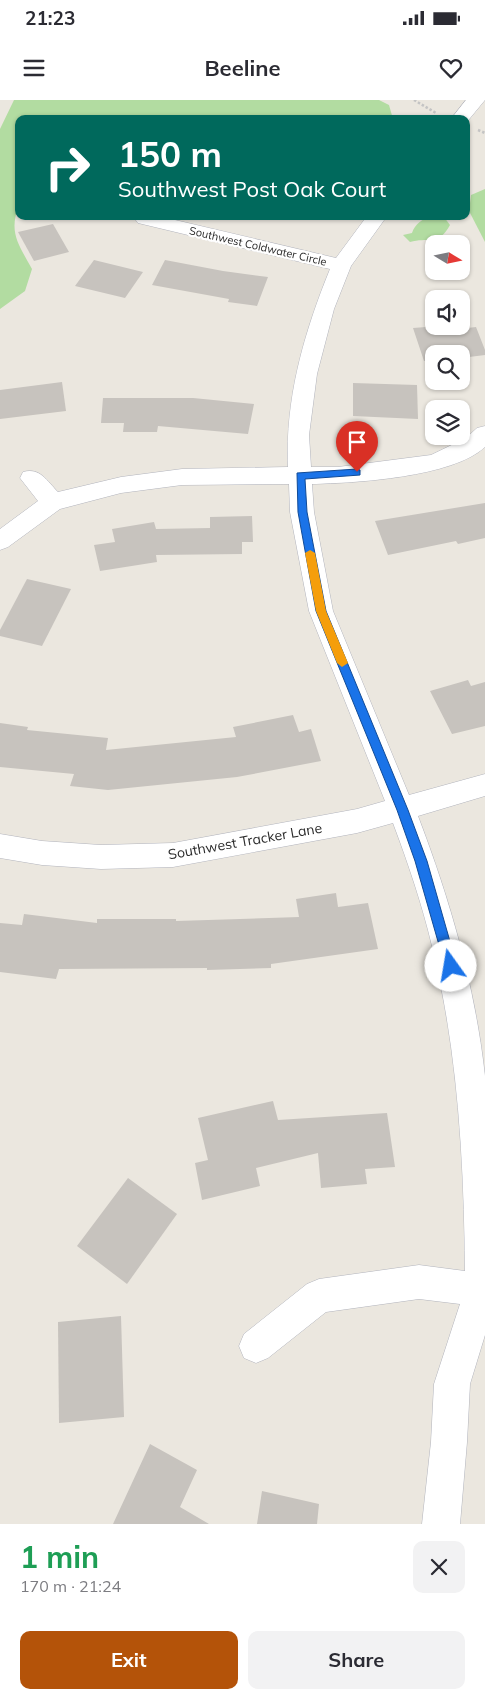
<!DOCTYPE html>
<html lang="en">
<head>
<meta charset="utf-8">
<style>
  :root { --surface:#fff; --page:#f2f2f3; --text:#2b2b33; --muted:#7c7c81; --accent:#b45309 }
  body { margin:0; font-family:Mulish,sans-serif; background:var(--page); color:var(--text); height:100vh; display:flex; flex-direction:column; font-size:19px; white-space:nowrap }
  * { box-sizing:border-box; margin:0 }
  p { font-size:16px; color:var(--muted) }
  .icon { flex:none; width:28px; height:28px; fill:none; stroke:currentColor; stroke-width:2; stroke-linecap:round; stroke-linejoin:round }
  .map { position:relative; height:1424px; overflow:hidden }
  .side { display:flex; flex-direction:column; background:var(--surface); flex:1 }
  .side>* { flex:none }
  .banner { position:absolute; left:15px; top:15px; width:455px; height:105px; border-radius:10px; box-shadow:0 1px 4px #0004; background:#00695c; color:#fff; overflow:hidden }
  .needle { width:32px; rotate:100deg }
  .controls { position:absolute; left:425px; top:135px; display:grid; gap:10px }
  .controls a { display:grid; place-items:center; width:45px; height:45px; border-radius:10px; background:var(--surface); box-shadow:0 1px 4px #0004; font-size:25px }
  .pin { position:absolute; display:grid; place-items:center; width:42px; height:42px; color:#fff; margin:-51px -21px; border-radius:50% 50% 50% 0; rotate:-45deg; box-shadow:0 0 5px #0007 }
  .pin .icon { rotate:45deg }
  .me { position:absolute; width:55px; margin:-28px; rotate:347deg; stroke-linejoin:round; filter:drop-shadow(0 0 4px #0008) }
  .turn { display:flex; align-items:center; gap:18px; height:105px; padding:0 20px; font-size:22px }
  .turn .icon { width:65px; height:65px; stroke-width:2.5 }
  .turn b { display:block; font-size:35px; line-height:42px }
  .round { display:grid; place-items:center; flex:none; width:52px; height:52px; border-radius:10px; background:var(--page) }
  .summary { display:flex; align-items:center; justify-content:space-between; height:85px; padding:0 20px }
  h1 { font-size:30px; font-weight:700; line-height:38px; color:#1e9e55 }
  .action { display:flex; gap:10px; margin-top:auto; padding:10px 20px }
  .action a { flex:1; height:58px; border-radius:10px; background:var(--accent); color:#fff; font-size:20px; font-weight:700; line-height:58px; text-align:center }
  .action a+a { background:var(--page); color:var(--text) }
  .status { display:flex; justify-content:space-between; align-items:center; height:35px; padding:0 25px; background:var(--surface); direction:ltr }
  .status svg { height:14px; fill:currentColor }
  header { display:flex; justify-content:space-between; align-items:center; height:65px; padding:0 20px; background:var(--surface); font-size:22px; font-weight:700 }
  .map>svg:first-child { display:block }
  .green { fill:#b2dca1 }
  .building { fill:#c7c3be }
  .lines { fill:none; stroke-linecap:round; stroke-linejoin:round }
  .street-casing { stroke:#b2b4bd; stroke-width:1 }
  .path { stroke:#c4c4c4; stroke-width:2.5; stroke-dasharray:2.5 2; stroke-linecap:butt }
  .street { fill:#fff; fill-rule:evenodd }
  .route { fill:#1a73e8; stroke:#114b97 }
  .slow { fill:#f59e0b }
  .labels { text-anchor:middle; stroke-width:4.5; stroke-linejoin:round; paint-order:stroke }
  .far-street-label { font-size:11px; fill:#2b2b2b; stroke:#fff }
  .street-label { font-size:14px; fill:#2b2b2b; stroke:#fff }
</style>
</head>
<body>
<div class="status"><b>21:23</b><svg viewBox="0 0 49 12"><path d="M0 12V9h3v3zM5 12V6h3v6zM10 12V3h3v9zM15 12V0h3v12zM26 1h20v11H26zM47 4h2v5h-2z"/></svg></div>
<header><svg class="icon" aria-label="menu" viewBox="0 0 24 24"><path d="M4 6h16M4 12h16M4 18h16"/></svg>Beeline<svg class="icon" aria-label="heart" viewBox="0 0 24 24"><path d="M12 20l-8-8c-3-5 5-10 8-4 3-6 11-1 8 4z"/></svg></header>
<div class="map">
<svg width="485" height="1424" viewBox="0 0 485 1424">
  <rect width="100%" height="100%" fill="#ebe7df"/>
  <!-- green -->
  <g class="green">
    <path d="M14,0H379L389,5L393,19H19V105C8,133 19,145 32,169L25,191L0,209V29Z"/>
    <path d="M485,89V142L469,111L471,95Z"/>
    <path d="M432,116L444,117L450,125C439,146 427,137 410,142L403,135L412,133C415,124 422,119 432,116Z"/>
  </g>
  <!-- building -->
  <g class="building">
    <path d="M53,124L69,152L34,161L18,132Z"/>
    <path d="M94,160L143,172L125,198L75,186Z"/>
    <path d="M165,160L223,171L268,177L257,206L228,202L229,199L152,185Z"/>
    <path d="M439,226L441,231L476,227L485,250V255L461,258V254H434V260L424,261L413,228Z"/>
    <path d="M62,282L66,311L0,319V290Z"/>
    <path d="M353,283L417,285L418,319L353,316Z"/>
    <path d="M103,298H193L254,304L248,334L158,326L157,332H123L124,323H101Z"/>
    <path d="M485,403V438L458,444L456,441L388,455L375,421Z"/>
    <path d="M252,416L253,442H242V454L156,455L157,462L100,471L94,445L115,442L112,429L154,422L156,429L210,428V417Z"/>
    <path d="M27,479L71,489L42,546L0,536V530Z"/>
    <path d="M468,580L471,586L485,582V626L452,634L430,591Z"/>
    <path d="M293,615L299,632L311,629L321,661L237,677L108,690L70,686L74,674L0,667V623L28,627L27,630L108,638L106,650L236,637L233,627Z"/>
    <path d="M336,793L338,807L368,803L378,849L271,864V868L207,870V868L59,869L56,879L0,872V823L22,825L24,814L97,823V819H176V821L299,817L296,799Z"/>
    <path d="M273,1001L278,1020L387,1013L395,1067L365,1069L367,1084L321,1088L318,1053L256,1068L260,1086L202,1100L195,1063L208,1060L198,1018Z"/>
    <path d="M128,1078L177,1114L127,1184L77,1146Z"/>
    <path d="M121,1216L124,1317L59,1323L58,1222Z"/>
    <path d="M150,1344L197,1370L180,1407L209,1424H113Z"/>
    <path d="M262,1391L319,1404L317,1424H257Z"/>
  </g>
  <g class="lines">
    <defs>
      <g id="street">
        <path d="M466,0H485L466,23V19H451Z"/>
        <path d="M137,116H158L336,158L367,116H387L351,166L334,209L317,274L309,335L311,367H338L431,355L466,338L477,328L485,326V347C453,377 356,383 312,384L314,412L333,511L409,695L485,674V696L418,716C450,800 475,886 485,976V1235L470,1284L467,1342L460,1424H422L431,1342L434,1284L460,1204L419,1199L326,1212L268,1258L256,1263L244,1258L239,1246L244,1234L307,1184L319,1179L419,1165L465,1171C464,1062 458,952 432,846C422,804 408,763 393,723L357,733L173,767L101,769L42,765L0,758V734L42,741L101,745L173,743L357,709L385,701L309,511L290,412L289,384L182,385L121,393L60,409L8,447L0,450V429L38,401L20,378L23,372C40,367 47,381 58,392L121,377L182,369L288,367C285,298 304,233 330,169L138,123L135,119Z"/>
      </g>
    </defs>
    <!-- street casing -->
    <use href="#street" class="street-casing"/>
    <!-- path -->
    <g class="path">
      <path d="M414,0L436,13"/>
      <path d="M478,30L485,33"/>
    </g>
    <!-- street -->
    <use href="#street" class="street"/>
  </g>
  <!-- route -->
  <path class="route" d="M357,369L360,370V375L305,379L307,412L326,511L408,710L427,761L457,866L455,869L451,871L446,869L445,866L415,761L397,710L316,511L298,412L297,373Z"/>
  <!-- slow -->
  <path class="slow" d="M310,450L315,453L326,511L348,563L342,567L337,563L316,511L305,453Z"/>
  <g class="labels">
    <!-- far-street labels -->
    <g class="far-street-label">
      <text transform="translate(258 146) rotate(13)" y="4">Southwest Coldwater Circle</text>
    </g>
    <!-- street labels -->
    <g class="street-label">
      <text transform="translate(245 741) rotate(-10)" y="5">Southwest Tracker Lane</text>
    </g>
  </g>
</svg>
<div class="controls">
<a><svg class="needle" viewBox="-14 -14 28 28"><path d="M0-13l5 13h-10z" fill="#e53935"/><path d="M0 13l5-13h-10z" fill="#7c7c81"/></svg></a>
<a><svg class="icon" aria-label="sound" viewBox="0 0 24 24"><path d="M4 9h4l5-4v14l-5-4H4zM17 9q2 3 0 6"/></svg></a>
<a><svg class="icon" aria-label="search" viewBox="0 0 24 24"><circle cx="10" cy="10" r="6"/><path d="M15 15l6 6"/></svg></a>
<a><svg class="icon" aria-label="layers" viewBox="0 0 24 24"><path d="M12 4l9 5-9 5-9-5zM3 14l9 5 9-5"/></svg></a>
</div>
<div class="pin" style="left:357px;top:372px;background:#d93025"><svg class="icon" aria-label="arrive" viewBox="0 0 24 24"><path d="M6 21V4h12l-3 4 3 4H6"/></svg></div>
<svg class="me" style="left:451px;top:866px" viewBox="-20 -20 40 40"><circle r="19" fill="#fff"/><path d="M0-13L10 11 0 6-10 11z" fill="#1a73e8"/></svg>
<div class="banner">
<div class="turn"><svg class="icon" aria-label="right" viewBox="0 0 24 24"><path d="M7 20v-9h11M14 6l5 5-5 5"/></svg><div><b>150 m</b>Southwest Post Oak Court</div></div>
</div>
</div>
<section class="side">
<div class="summary"><div><h1>1 min</h1><p>170 m · 21:24</p></div><a class="round"><svg class="icon" aria-label="close" viewBox="0 0 24 24"><path d="M6 6l12 12M18 6L6 18"/></svg></a></div>
<div class="action"><a>Exit</a><a>Share</a></div>
</section>
</body>
</html>
